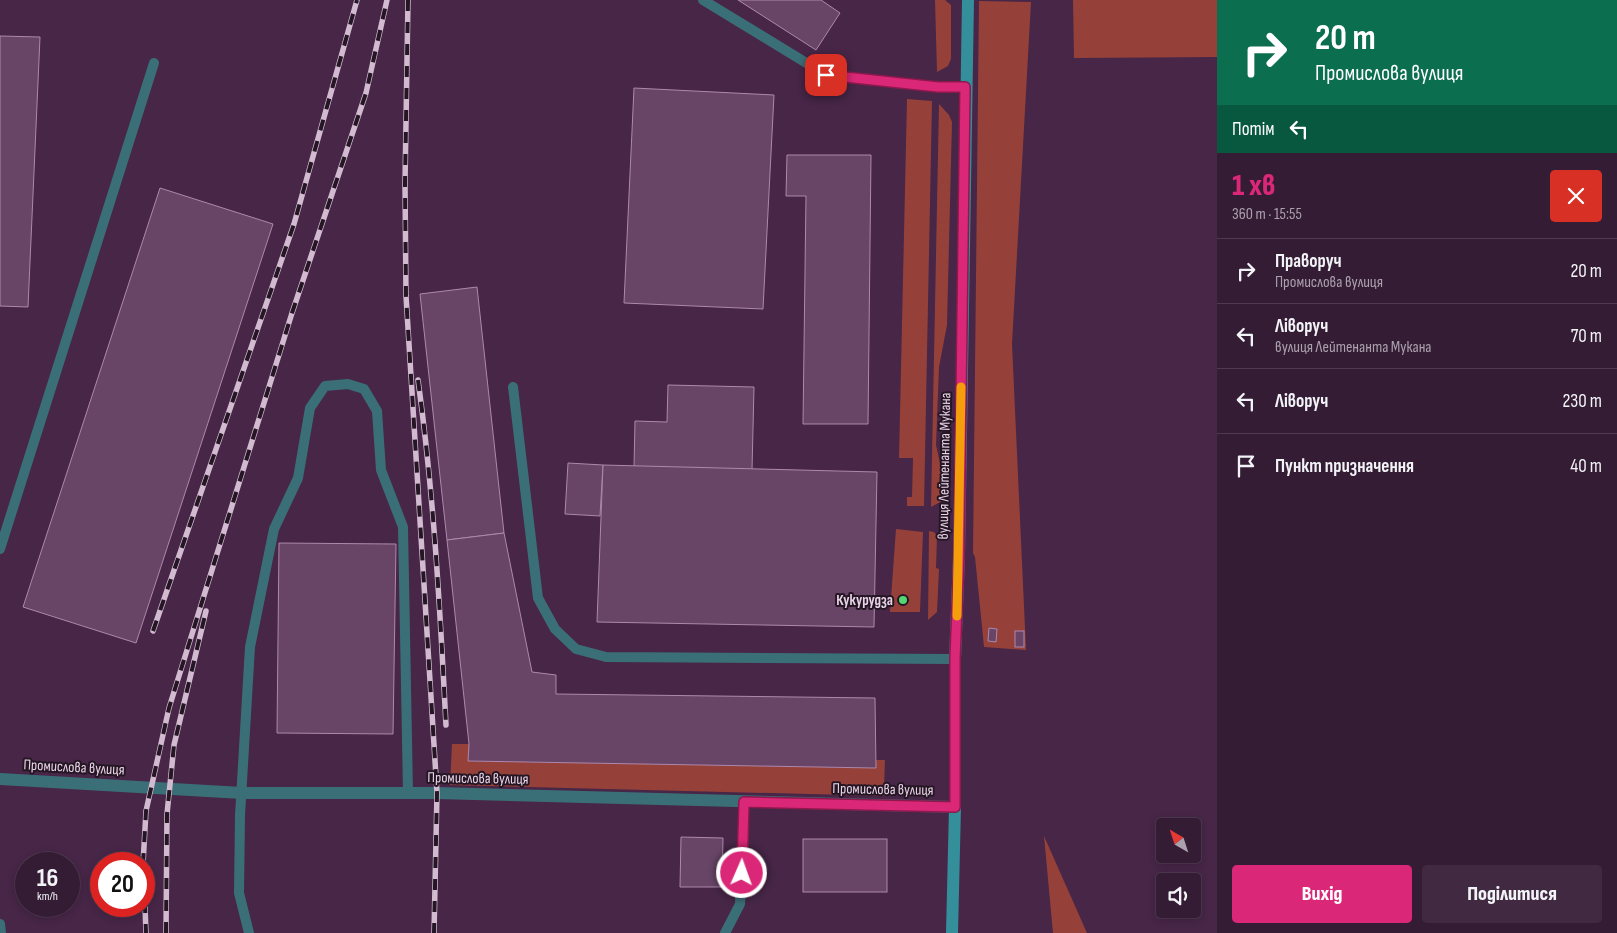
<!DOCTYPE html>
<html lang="uk">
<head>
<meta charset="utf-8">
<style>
  :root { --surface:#351c35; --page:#402941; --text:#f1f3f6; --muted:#aaa1ad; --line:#4f3a50; --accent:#db2777 }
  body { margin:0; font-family:"Sofia Sans Condensed",sans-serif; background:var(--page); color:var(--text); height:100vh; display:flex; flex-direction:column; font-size:19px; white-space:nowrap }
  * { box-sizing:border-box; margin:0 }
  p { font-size:16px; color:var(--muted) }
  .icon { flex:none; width:28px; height:28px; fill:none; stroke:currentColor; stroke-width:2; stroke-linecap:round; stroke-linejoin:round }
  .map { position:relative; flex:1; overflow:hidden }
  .drawer { display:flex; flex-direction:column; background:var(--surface); width:400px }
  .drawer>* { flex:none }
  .hud { background:#0b6e4f; color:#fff; overflow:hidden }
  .needle { width:32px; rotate:321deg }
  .controls { position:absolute; left:1156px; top:818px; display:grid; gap:10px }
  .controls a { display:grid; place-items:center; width:45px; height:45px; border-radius:5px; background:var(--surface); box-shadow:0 2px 8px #0003,0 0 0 1px var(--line); font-size:25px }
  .speed { position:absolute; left:15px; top:852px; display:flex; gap:10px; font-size:25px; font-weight:700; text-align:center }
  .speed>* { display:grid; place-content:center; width:65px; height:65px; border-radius:50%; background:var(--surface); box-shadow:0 2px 8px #0003,0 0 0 1px var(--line); line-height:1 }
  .speed small { font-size:12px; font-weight:400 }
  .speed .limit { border:8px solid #d22; background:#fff; color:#111 }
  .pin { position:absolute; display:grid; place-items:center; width:42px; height:42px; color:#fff; margin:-21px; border-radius:10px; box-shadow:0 2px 8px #0006 }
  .me { position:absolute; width:55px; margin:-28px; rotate:2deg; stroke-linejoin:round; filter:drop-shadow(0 0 4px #0008) }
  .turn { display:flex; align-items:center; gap:18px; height:105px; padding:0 15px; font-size:22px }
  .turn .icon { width:65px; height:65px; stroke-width:2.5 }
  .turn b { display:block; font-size:35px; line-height:42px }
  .then { display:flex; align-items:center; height:48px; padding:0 15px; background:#0003; gap:10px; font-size:19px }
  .round { display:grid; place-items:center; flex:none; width:52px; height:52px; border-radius:5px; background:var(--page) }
  .headline { display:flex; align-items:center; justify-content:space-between; height:85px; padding:0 15px }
  h1 { font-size:30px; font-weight:800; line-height:38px; color:var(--accent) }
  .action { display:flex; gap:10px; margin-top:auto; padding:10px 15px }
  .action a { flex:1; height:58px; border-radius:5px; background:var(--accent); color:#fff; font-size:20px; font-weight:800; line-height:58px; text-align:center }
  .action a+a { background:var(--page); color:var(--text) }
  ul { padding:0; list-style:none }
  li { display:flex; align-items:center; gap:15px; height:65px; padding:0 15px; border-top:1px solid var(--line) }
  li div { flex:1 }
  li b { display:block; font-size:19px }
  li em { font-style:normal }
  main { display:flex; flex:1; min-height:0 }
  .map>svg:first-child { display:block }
  .green { fill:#954139 }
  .building { fill:#684567; stroke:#ae88ad }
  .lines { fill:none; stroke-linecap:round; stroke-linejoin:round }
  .service { stroke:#3b6f77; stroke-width:10 }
  .minor { stroke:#3b6f77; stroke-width:12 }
  .secondary { stroke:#348f9b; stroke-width:12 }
  .rail-casing { stroke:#d2bbd1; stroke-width:5.5 }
  .rail { stroke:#251624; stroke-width:4; stroke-dasharray:11; stroke-linecap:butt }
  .route-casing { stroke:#8e194d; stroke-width:12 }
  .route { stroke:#db2777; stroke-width:9 }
  .slow { stroke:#f59e0b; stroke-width:9 }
  .poi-dot { fill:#56d671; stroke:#251624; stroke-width:2 }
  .labels { text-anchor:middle; stroke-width:4; stroke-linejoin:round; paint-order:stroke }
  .street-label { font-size:15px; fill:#e8d3e7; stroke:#251624 }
  .poi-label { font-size:15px; font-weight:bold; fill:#e8d3e7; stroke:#251624; text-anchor:end }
</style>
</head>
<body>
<main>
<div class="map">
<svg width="1217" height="933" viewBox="0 0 1217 933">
  <rect width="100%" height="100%" fill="#472647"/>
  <!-- green -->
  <g class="green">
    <path d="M935,0H945L951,5V59L948,66L937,72Z"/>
    <path d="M1073,0H1217V57L1074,58Z"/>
    <path d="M979,1L1031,2L1012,344L1026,650L984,647L975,557L973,553Z"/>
    <path d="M907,99L932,101L924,506H907V497H912L913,458H899Z"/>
    <path d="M939,104L949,115L952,122L947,325L939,367L936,445L942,472V501L931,507Z"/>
    <path d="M896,529L923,532L920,612H890Z"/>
    <path d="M929,531L934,532L937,536L936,568L939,569L937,612L928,620Z"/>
    <path d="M452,744H469V761L875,768L876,760H885L884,787H887V796L450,785Z"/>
    <path d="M1044,836L1087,933H1053Z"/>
  </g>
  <!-- building -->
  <g class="building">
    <path d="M738,0H821L840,13L816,50Z"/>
    <path d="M0,36L40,37L28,307L0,306Z"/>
    <path d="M634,88L774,95L763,309L624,303Z"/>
    <path d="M787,155H871L868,424H803L806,196H786Z"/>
    <path d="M160,188L273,224L136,643L23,607Z"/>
    <path d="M477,287L504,533L447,540L420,294Z"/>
    <path d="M668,385L754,387L752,470L634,467L635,421L667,422Z"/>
    <path d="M568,463L603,465L600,516L565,514Z"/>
    <path d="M603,465L877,472L874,627L597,622Z"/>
    <path d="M504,533L532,672L556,675V694L875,698L876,768L468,761L469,744L447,540Z"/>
    <path d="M279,543L396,544L393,734L277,733Z"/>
    <path d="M989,628L997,629L996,642L988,641Z"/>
    <rect x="1015" y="631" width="9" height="16"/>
    <path d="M681,837L723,838L722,887H680Z"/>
    <rect x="803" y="839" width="84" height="53"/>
  </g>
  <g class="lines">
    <!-- service -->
    <g class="service">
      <path d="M703,0L826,75L938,87H965"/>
      <path d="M513,387L538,598L555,629L576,649L606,657L955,659"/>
      <path d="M0,549L154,63"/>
      <path d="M0,924L1,933"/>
      <path d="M249,933L239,893L240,815L250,647L274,529L298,478L310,408L325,386L348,384L364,389L377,411L381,470L403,527L408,793"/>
      <path d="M725,933L740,904L744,802"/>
    </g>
    <!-- minor -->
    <path class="minor" d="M0,779L242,793H437L955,807"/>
    <!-- secondary -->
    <path class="secondary" d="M952,933L955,807V659L959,557L968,0"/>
    <defs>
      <g id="rail">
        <path d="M408,0L405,183L406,296L437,793L434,933"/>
        <path d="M418,380C434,495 440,610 446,725"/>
        <path d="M153,631L294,224L357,0"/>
        <path d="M143,864L146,811L169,708L292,313L366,93L387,0"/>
        <path d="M144,880L146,933"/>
        <path d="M166,933L167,814L174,745L206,611"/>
      </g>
    </defs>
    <!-- rail casing -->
    <use href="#rail" class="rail-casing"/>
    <!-- rail -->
    <use href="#rail" class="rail"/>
  </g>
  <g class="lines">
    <defs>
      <path id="route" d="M742,873L744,802L955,807V659L959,557L965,87H938L826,75"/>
    </defs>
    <!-- route casing -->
    <use href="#route" class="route-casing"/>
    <!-- route -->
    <use href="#route" class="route"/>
    <!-- slow -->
    <path class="slow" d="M957,616L961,387"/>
  </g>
  <!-- markers -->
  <circle class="poi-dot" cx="903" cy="600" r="5"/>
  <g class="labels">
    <!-- street labels -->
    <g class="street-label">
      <text transform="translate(944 466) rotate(-89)" y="5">вулиця Лейтенанта Мукана</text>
      <text transform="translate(74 767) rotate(3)" y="5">Промислова вулиця</text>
      <text transform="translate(478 778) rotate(1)" y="5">Промислова вулиця</text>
      <text transform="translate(883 789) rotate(1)" y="5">Промислова вулиця</text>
    </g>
    <!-- poi labels -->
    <g class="poi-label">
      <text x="893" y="605">Кукурудза</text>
    </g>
  </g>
</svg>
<div class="controls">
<a><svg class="needle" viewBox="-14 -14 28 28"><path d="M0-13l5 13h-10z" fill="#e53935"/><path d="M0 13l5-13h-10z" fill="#aaa1ad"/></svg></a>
<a><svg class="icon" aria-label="sound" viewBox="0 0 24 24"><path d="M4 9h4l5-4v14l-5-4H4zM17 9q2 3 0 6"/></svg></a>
</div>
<div class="speed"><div>16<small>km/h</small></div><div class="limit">20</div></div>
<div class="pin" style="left:826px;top:75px;background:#d93025"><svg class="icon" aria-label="arrive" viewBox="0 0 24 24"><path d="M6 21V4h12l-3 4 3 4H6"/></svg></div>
<svg class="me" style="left:742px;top:873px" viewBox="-20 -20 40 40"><circle r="17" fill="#db2777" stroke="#fff" stroke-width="3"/><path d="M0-11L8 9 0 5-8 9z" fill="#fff"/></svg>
</div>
<section class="drawer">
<div class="hud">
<div class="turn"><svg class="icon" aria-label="right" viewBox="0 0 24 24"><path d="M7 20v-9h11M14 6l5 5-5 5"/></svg><div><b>20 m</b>Промислова вулиця</div></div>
<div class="then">Потім<svg class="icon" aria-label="left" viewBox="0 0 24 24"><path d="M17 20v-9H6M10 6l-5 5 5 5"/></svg></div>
</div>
<div class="headline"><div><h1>1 хв</h1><p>360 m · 15:55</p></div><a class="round" style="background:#d93025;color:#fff"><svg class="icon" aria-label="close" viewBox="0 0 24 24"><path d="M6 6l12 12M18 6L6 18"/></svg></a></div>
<ul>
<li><svg class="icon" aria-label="right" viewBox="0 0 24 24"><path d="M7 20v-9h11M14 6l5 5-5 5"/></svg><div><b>Праворуч</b><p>Промислова вулиця</p></div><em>20 m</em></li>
<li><svg class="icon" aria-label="left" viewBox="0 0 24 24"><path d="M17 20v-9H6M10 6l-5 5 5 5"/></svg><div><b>Ліворуч</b><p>вулиця Лейтенанта Мукана</p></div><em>70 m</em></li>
<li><svg class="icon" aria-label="left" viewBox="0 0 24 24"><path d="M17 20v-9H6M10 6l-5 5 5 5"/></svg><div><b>Ліворуч</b></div><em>230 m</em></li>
<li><svg class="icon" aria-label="arrive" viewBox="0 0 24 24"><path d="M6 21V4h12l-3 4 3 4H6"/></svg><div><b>Пункт призначення</b></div><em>40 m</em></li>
</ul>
<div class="action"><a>Вихід</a><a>Поділитися</a></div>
</section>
</main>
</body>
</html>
